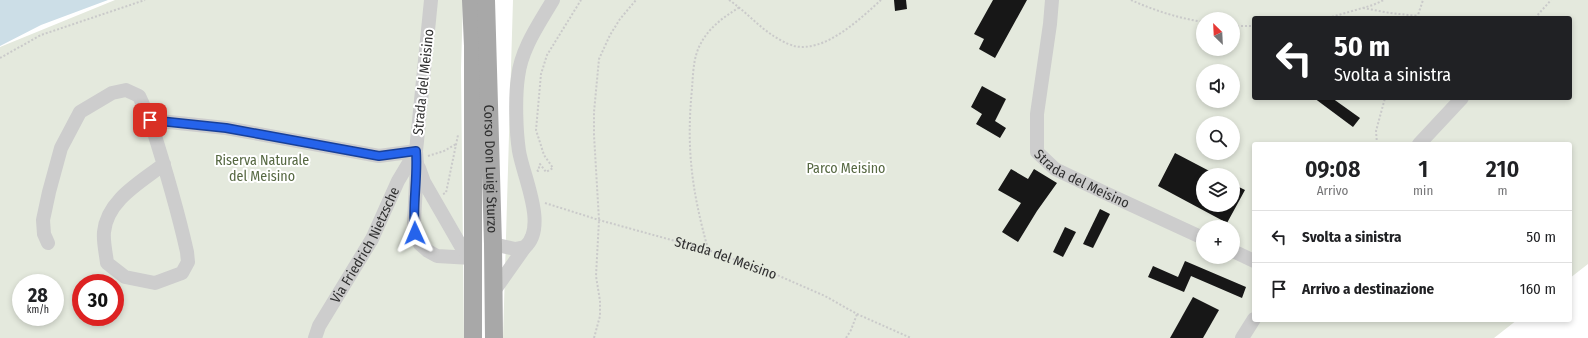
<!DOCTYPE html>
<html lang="it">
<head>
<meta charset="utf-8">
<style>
  :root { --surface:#fff; --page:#f2f2f2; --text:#202124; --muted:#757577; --line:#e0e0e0 }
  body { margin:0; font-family:"Fira Sans Condensed",sans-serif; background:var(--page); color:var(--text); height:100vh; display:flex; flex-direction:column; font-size:15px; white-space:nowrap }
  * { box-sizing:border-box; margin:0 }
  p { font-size:13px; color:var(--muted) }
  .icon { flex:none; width:22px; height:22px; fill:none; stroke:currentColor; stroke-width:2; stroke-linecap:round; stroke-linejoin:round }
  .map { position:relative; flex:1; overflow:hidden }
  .details { position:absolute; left:1252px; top:142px; width:320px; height:180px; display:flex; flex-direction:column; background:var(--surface); border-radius:4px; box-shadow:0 2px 6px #0003 }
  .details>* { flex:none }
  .top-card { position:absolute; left:1252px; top:16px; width:320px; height:84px; border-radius:4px; box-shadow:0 2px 6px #0003; background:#202124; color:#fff; overflow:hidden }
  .needle { width:26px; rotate:336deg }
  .buttons { position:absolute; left:1196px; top:12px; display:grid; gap:8px }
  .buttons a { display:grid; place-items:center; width:44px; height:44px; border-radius:50%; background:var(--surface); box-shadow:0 2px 6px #0003; font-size:20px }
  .speed { position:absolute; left:12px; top:274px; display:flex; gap:8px; font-size:20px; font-weight:700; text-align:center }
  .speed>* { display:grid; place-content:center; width:52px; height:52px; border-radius:50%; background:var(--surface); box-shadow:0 2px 6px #0003; line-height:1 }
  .speed small { font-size:10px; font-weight:400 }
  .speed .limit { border:6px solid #d22; background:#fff; color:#111 }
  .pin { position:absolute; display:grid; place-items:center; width:34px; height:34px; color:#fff; margin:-17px; border-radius:8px; box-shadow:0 2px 6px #0006 }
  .me { position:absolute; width:44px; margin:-22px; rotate:359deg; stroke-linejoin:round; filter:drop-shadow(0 0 3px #0008) }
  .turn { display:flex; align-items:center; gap:14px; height:84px; padding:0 16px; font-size:18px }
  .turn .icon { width:52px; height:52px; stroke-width:2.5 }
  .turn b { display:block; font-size:28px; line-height:34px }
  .eta { display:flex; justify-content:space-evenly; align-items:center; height:68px; text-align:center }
  .eta b { font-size:24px; font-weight:600; line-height:28px }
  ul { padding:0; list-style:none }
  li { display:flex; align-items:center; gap:12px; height:52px; padding:0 16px; border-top:1px solid var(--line) }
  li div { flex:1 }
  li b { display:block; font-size:15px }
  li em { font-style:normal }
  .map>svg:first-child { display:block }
  .green { fill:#e4e9dd; fill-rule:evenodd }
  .water { fill:#ccdee7 }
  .building { fill:#171717 }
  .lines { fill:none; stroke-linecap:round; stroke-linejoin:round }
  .path { stroke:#cacaca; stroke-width:2; stroke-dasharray:2 2; stroke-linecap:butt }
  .minor { stroke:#cdcdcd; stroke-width:14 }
  .major { stroke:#a8a8a8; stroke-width:18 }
  .route-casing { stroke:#184099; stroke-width:10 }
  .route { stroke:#2563eb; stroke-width:7 }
  .labels { text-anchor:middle; stroke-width:4; stroke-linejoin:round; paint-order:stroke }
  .street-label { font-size:14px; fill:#303030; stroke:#fff }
  .park-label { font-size:14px; fill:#566842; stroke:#fff }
</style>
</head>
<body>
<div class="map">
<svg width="1588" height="338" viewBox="0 0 1588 338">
  <rect width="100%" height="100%" fill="#fff"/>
  <!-- green -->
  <g class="green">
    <path d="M115,0H463L461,69L464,338H0V47ZM21,283H55V317H21ZM81,283H115V317H81Z"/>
    <path d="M513,0H1588V264L1570,278V144H1254V320H1517L1494,338H503ZM1254,18H1570V98H1254ZM1203,19H1233V49H1203ZM1203,71H1233V101H1203ZM1203,123H1233V153H1203ZM1203,175H1233V205H1203ZM1203,227H1233V257H1203Z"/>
  </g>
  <!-- water -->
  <path class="water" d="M0,0H108L41,25L0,46Z"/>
  <!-- building -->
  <g class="building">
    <path d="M894,0H906L907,9L895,11Z"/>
    <path d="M993,0H1027L995,58L979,49L984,39L974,34Z"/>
    <path d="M982,86L1006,99L995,121L1006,128L1000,138L976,124L982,114L971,107Z"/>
    <path d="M1314,98H1332L1360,118L1353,127Z"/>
    <path d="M1175,153L1217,175H1203V205H1233V184L1245,190L1227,223L1158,186Z"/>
    <path d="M1011,169L1028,179L1034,169L1057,183L1037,211L1018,242L1002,232L1021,203L998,190Z"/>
    <path d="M1100,209L1110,214L1093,248L1083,244Z"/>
    <path d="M1065,227L1076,232L1063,257L1053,252Z"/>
    <path d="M1185,261L1246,287L1242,298L1191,276L1184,292L1148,277L1153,266L1178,277Z"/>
    <path d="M1193,297L1219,310L1203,338H1170Z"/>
  </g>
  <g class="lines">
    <!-- path -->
    <g class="path">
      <path d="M729,0C744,10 757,25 772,35C778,39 787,44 794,46C825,53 860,19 881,0"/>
      <path d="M1131,0C1153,10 1178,18 1203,22"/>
      <path d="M1363,8L1390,13L1418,16"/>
      <path d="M1328,18L1373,5L1384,0"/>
      <path d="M1417,18L1423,0"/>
      <path d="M1535,18L1551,0"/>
      <path d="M1233,26H1254"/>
      <path d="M0,58L41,35L145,0"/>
      <path d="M1377,144L1376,131L1385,98"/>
      <path d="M428,156L444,151L456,144"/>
      <path d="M537,170L538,171L540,164L546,172L553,168L544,155L536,130L541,74L547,55L581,0"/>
      <path d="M443,194L446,193L447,188L458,135"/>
      <path id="s1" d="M545,203L599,220L708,250L777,275L825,296L857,314L911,338"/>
      <path d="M708,249C692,192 686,148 692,89C693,76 693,60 699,47C708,28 722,18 740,7"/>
      <path d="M594,338L600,316V301L596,276L599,220L594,135V112L599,59L610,35L620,19L636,0"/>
      <path d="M846,338L851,330L857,314"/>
    </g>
    <!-- minor -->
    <g class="minor">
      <path d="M431,0L416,151L417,164L414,222L415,233L420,244L428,251L437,256L472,258"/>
      <path id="s2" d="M1052,0L1050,24L1037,114V152L1055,169L1101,191L1203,238"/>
      <path d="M150,120C164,164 177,207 187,252L188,262L182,273L155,283L125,277L107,263C106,253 103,242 104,232C107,200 141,182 164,164"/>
      <path d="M1419,144L1462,98"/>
      <path d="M419,168L424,182L462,248L472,258"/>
      <path d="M48,243L44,234L43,220L49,192L61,148L80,112L112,93L126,90L139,96L150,120L226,128L379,156L416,151"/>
      <path d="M493,244L515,249L525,247L494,291"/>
      <path d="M525,247C548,227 523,176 519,151C516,131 515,97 518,77C521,49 539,24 553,0"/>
      <path d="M1233,251L1254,261"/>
      <path id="s3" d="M315,338L319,326L372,239L398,181L416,151"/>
      <path d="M1242,338L1254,319"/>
    </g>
    <!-- major -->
    <g class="major">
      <path d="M471,0L473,46V338"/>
      <path id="s4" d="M486,0L493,244L494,338"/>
    </g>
  </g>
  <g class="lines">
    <defs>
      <path id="route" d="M150,120L226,128L379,156L416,151C418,178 412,206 415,233"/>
    </defs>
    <!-- route casing -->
    <use href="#route" class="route-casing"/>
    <!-- route -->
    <use href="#route" class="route"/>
  </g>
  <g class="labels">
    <!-- street labels -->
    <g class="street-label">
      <text transform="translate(423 82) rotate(-84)" y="5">Strada del Meisino</text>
      <text dy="5" stroke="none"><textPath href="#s4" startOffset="169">Corso Don Luigi Sturzo</textPath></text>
      <text dy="5" stroke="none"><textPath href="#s2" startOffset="206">Strada del Meisino</textPath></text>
      <text dy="5" stroke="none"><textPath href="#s3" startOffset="106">Via Friedrich Nietzsche</textPath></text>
      <text dy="5" stroke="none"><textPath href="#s1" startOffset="189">Strada del Meisino</textPath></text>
    </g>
    <!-- park labels -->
    <g class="park-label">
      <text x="262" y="165">Riserva Naturale<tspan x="262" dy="16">del Meisino</tspan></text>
      <text x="846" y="173">Parco Meisino</text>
    </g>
  </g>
</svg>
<div class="buttons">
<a><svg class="needle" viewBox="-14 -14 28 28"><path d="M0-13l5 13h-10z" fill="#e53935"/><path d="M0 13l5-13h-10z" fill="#757577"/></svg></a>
<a><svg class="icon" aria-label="sound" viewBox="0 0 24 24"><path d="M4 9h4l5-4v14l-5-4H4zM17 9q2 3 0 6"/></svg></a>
<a><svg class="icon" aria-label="search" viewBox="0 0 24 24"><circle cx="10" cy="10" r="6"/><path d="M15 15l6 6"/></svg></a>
<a><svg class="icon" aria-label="layers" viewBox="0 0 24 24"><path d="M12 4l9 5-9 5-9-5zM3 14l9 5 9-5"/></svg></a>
<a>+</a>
</div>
<div class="speed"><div>28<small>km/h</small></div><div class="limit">30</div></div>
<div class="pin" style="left:150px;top:120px;background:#d93025"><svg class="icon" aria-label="arrive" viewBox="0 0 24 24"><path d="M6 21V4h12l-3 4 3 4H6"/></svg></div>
<svg class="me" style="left:415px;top:233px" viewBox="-20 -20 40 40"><path d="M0-17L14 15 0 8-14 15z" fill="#2563eb" stroke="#fff" stroke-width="4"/></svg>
<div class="top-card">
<div class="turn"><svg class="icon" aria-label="left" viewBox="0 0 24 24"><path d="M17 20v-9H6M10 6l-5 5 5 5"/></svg><div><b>50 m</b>Svolta a sinistra</div></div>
</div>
<section class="details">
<div class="eta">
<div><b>09:08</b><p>Arrivo</p></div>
<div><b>1</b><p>min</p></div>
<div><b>210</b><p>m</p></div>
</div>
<ul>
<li><svg class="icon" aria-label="left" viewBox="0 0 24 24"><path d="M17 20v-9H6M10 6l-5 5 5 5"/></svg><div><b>Svolta a sinistra</b></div><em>50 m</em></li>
<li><svg class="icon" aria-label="arrive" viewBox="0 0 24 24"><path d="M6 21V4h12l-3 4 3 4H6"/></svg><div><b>Arrivo a destinazione</b></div><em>160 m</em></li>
</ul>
</section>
</div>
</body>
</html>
